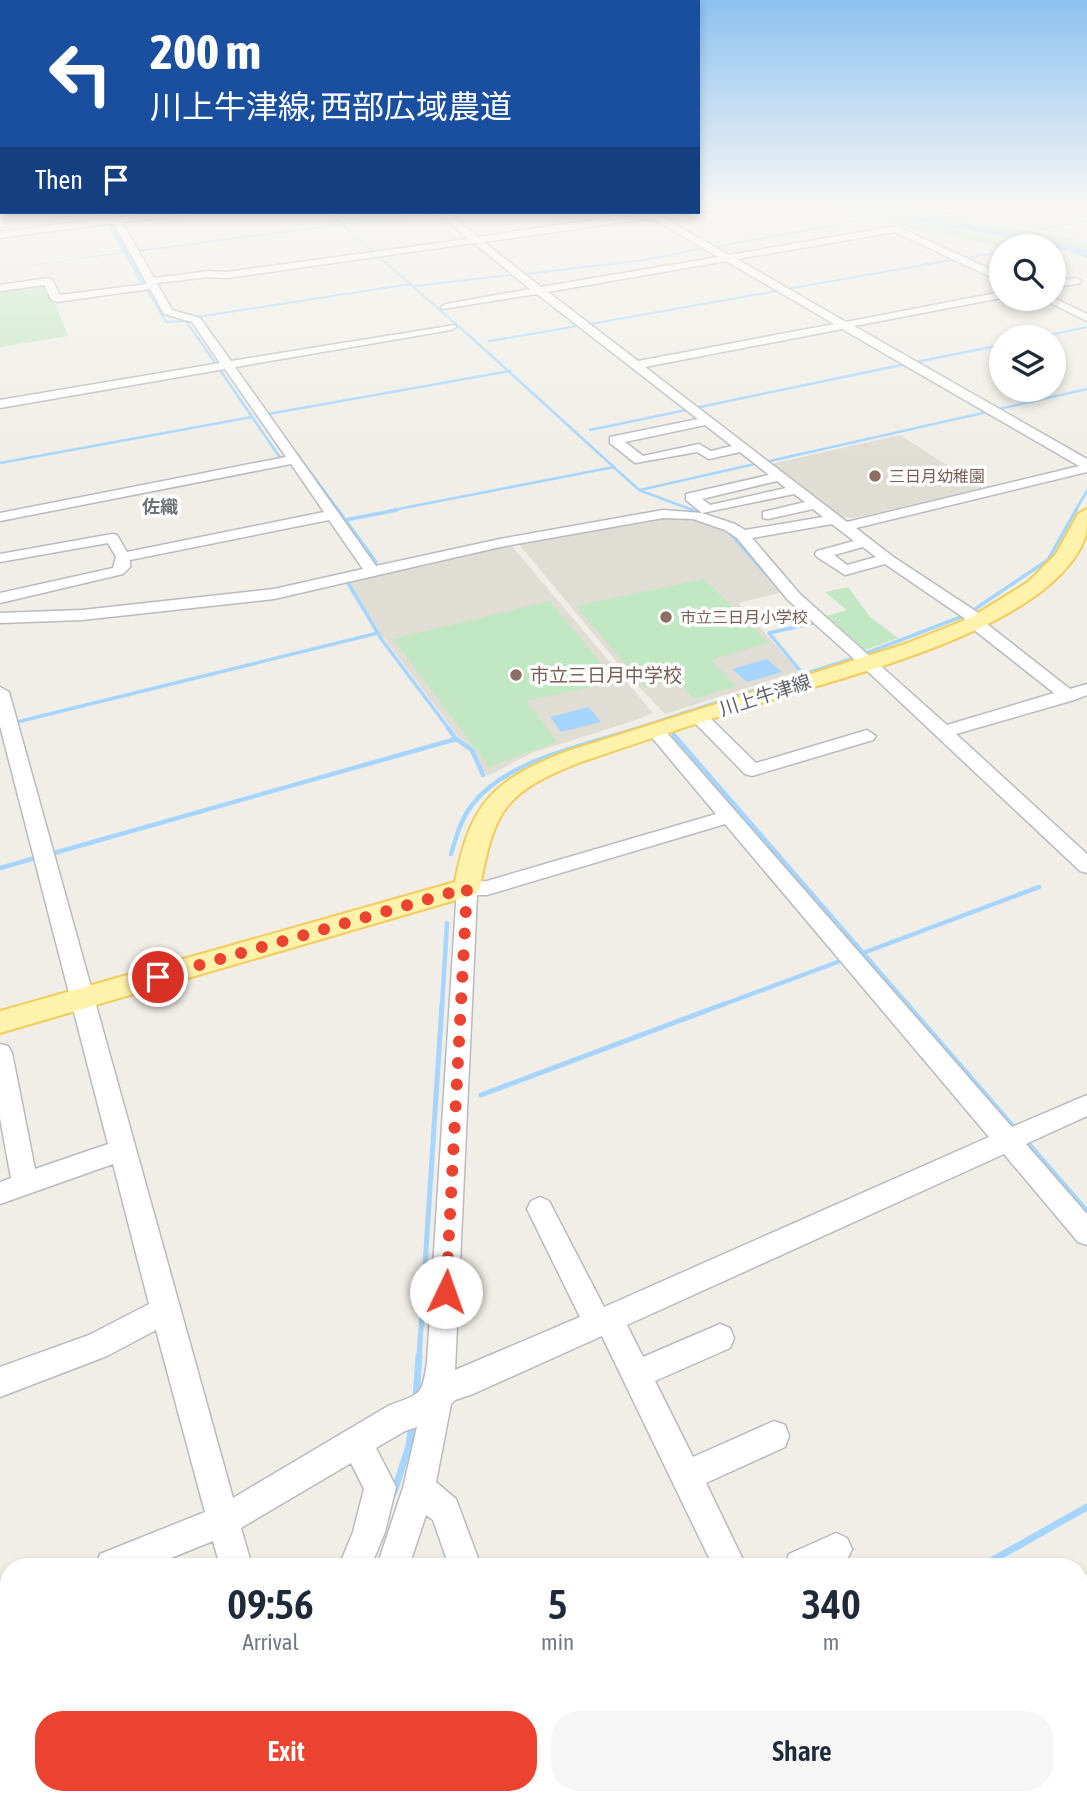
<!DOCTYPE html>
<html lang="en">
<head>
<meta charset="utf-8">
<style>
  :root { --surface:#fff; --page:#f6f6f7; --text:#1f2937; --muted:#747a83; --accent:#eb4330 }
  body { margin:0; font-family:"Asap Condensed","Noto Sans JP",sans-serif; background:var(--page); color:var(--text); height:100vh; display:flex; flex-direction:column; font-size:26px; white-space:nowrap }
  * { box-sizing:border-box; margin:0 }
  p { font-size:23px; color:var(--muted) }
  .icon { flex:none; width:38px; height:38px; fill:none; stroke:currentColor; stroke-width:2; stroke-linecap:round; stroke-linejoin:round }
  .map { position:relative; flex:1; overflow:hidden }
  .side { position:absolute; left:0px; top:1558px; width:1088px; height:247px; display:flex; flex-direction:column; background:var(--surface); border-radius:28px 28px 0 0; box-shadow:0 4px 10px #0003 }
  .side>* { flex:none }
  .guide { position:absolute; left:0px; top:0px; width:700px; height:214px; box-shadow:0 4px 10px #0003; background:#1a4fa0; color:#fff; overflow:hidden }
  .fabs { position:absolute; left:989px; top:234px; display:grid; gap:14px }
  .fabs a { display:grid; place-items:center; width:77px; height:77px; border-radius:50%; background:var(--surface); box-shadow:0 4px 10px #0003; font-size:35px }
  .pin { position:absolute; display:grid; place-items:center; width:60px; height:60px; color:#fff; margin:-30px; border:4px solid #fff; border-radius:50%; box-shadow:0 2px 7px #0007 }
  .me { position:absolute; width:77px; margin:-38px; rotate:3deg; stroke-linejoin:round; filter:drop-shadow(0 0 5px #0008) }
  .turn { display:flex; align-items:center; gap:24px; height:147px; padding:0 35px; font-size:32px }
  .turn .icon { width:91px; height:91px; stroke-width:2.5 }
  .turn b { display:block; font-size:49px; line-height:60px }
  .then { display:flex; align-items:center; height:66px; padding:0 35px; background:#0003; gap:14px; font-size:26px }
  .eta { display:flex; justify-content:space-evenly; align-items:center; height:119px; text-align:center }
  .eta b { font-size:42px; font-weight:600; line-height:49px }
  .cta { display:flex; gap:14px; margin-top:auto; padding:14px 35px }
  .cta a { flex:1; height:80px; border-radius:28px; background:var(--accent); color:#fff; font-size:28px; font-weight:600; line-height:80px; text-align:center }
  .cta a+a { background:var(--page); color:var(--text) }
  .map>svg:first-child { display:block }
  .education { fill:#e0ddd4 }
  .green { fill:#c2e7c3 }
  .water { fill:#a6d6ff }
  .lines { fill:none; stroke-linecap:round; stroke-linejoin:round }
  .stream-far5 { stroke:#a6d6ff; stroke-width:2 }
  .stream-far4 { stroke:#a6d6ff; stroke-width:2.5 }
  .stream-far3 { stroke:#a6d6ff; stroke-width:3.5 }
  .stream-far2 { stroke:#a6d6ff; stroke-width:4.5 }
  .stream-far1 { stroke:#a6d6ff; stroke-width:5 }
  .stream { stroke:#a6d6ff; stroke-width:7 }
  .river { fill:#a6d6ff; fill-rule:evenodd }
  .minor-casing { stroke:#b8bbbf; stroke-width:3 }
  .major-casing { stroke:#f3cc5b; stroke-width:4 }
  .minor { fill:#fff; fill-rule:evenodd }
  .major { fill:#fff3ab; fill-rule:evenodd }
  .route { stroke:#eb4330; stroke-width:12; stroke-dasharray:0 21.6 }
  .education-dot { fill:#8d6e63; stroke:#fff; stroke-width:2.5 }
  .labels { text-anchor:middle; stroke-width:7; stroke-linejoin:round; paint-order:stroke }
  .far-education-label { font-size:16px; fill:#785e54; stroke:#fff; text-anchor:start }
  .far-neighbourhood-label { font-size:18px; font-weight:bold; fill:#6e7378; stroke:#fff }
  .education-label { font-size:19px; fill:#785e54; stroke:#fff; text-anchor:start }
  .street-label { font-size:19px; fill:#5d6166; stroke:#fff }
</style>
</head>
<body>
<div class="map">
<svg width="1087" height="1803" viewBox="0 0 1087 1803">
  <rect width="100%" height="100%" fill="#f0eee6"/>
  <!-- education -->
  <g class="education">
    <path d="M900,435L983,488L854,518L841,517L771,464Z"/>
    <path d="M673,516L693,517L713,523L737,537L783,592L738,603L799,671L665,714L631,679L518,543Z"/>
    <path d="M510,544L653,713L633,721L532,753L488,776L383,637L348,581Z"/>
  </g>
  <!-- green -->
  <g class="green">
    <path d="M827,204H857L938,226L1042,247H1001L909,228Z"/>
    <path d="M873,204H899L967,220L1087,241V249L1003,231L999,233Z"/>
    <path d="M46,282L68,336L0,347V289Z"/>
    <path d="M704,579L768,642L711,660L736,686L694,699L676,680L646,688L576,606Z"/>
    <path d="M848,587L870,617L898,638L865,650L827,616L847,610L825,592Z"/>
    <path d="M550,601L616,682L526,701L557,742L489,767L393,639Z"/>
  </g>
  <!-- water -->
  <g class="water">
    <path d="M101,212H106L147,285L142,286L124,253L0,270L122,252Z"/>
    <path d="M767,659L782,672L747,682L732,669Z"/>
    <path d="M589,707L601,722L561,732L550,717Z"/>
  </g>
  <g class="lines">
    <!-- stream-far5 -->
    <g class="stream-far5">
      <path d="M328,212L474,340"/>
      <path d="M654,212L693,234"/>
      <path d="M1036,230L1087,221"/>
      <path d="M714,247L873,218"/>
      <path d="M123,253L434,212"/>
      <path d="M964,258L1001,252"/>
      <path d="M525,274L645,260L705,248"/>
      <path d="M145,286L166,322L186,321L199,340"/>
      <path d="M415,286L511,275"/>
      <path d="M787,289L957,259"/>
      <path d="M197,317L410,284"/>
      <path d="M590,324L777,291"/>
      <path d="M1035,338L1087,327"/>
      <path d="M496,340L577,326"/>
    </g>
    <!-- stream-far4 -->
    <g class="stream-far4">
      <path d="M198,338L281,459"/>
      <path d="M472,338L639,490L695,511"/>
      <path d="M489,341L506,338"/>
      <path d="M916,362L1001,345"/>
      <path d="M700,407L906,364"/>
      <path d="M999,409L1087,389"/>
      <path d="M268,414L510,371"/>
      <path d="M590,430L686,410"/>
      <path d="M297,454L339,511"/>
      <path d="M770,461L987,412"/>
      <path d="M0,463L252,417"/>
      <path d="M640,490L755,464"/>
      <path d="M388,511L614,467"/>
      <path d="M1075,511L1087,491"/>
    </g>
    <!-- stream-far3 -->
    <g class="stream-far3">
      <path d="M338,510L376,562"/>
      <path d="M692,510L695,511"/>
      <path d="M345,520L397,510"/>
      <path d="M731,534L785,595"/>
      <path d="M348,583L382,640L449,729"/>
      <path d="M803,674L769,633L813,623L804,614"/>
      <path d="M17,722L378,633"/>
      <path d="M635,729L851,659L966,615L1048,560L1076,510"/>
    </g>
    <!-- stream-far2 -->
    <g class="stream-far2">
      <path d="M448,728L456,739L472,750L483,775"/>
      <path d="M674,735L909,1006"/>
      <path d="M54,853L456,739"/>
      <path d="M451,854C456,837 461,819 472,805C505,760 589,744 640,728"/>
      <path d="M0,868L35,858"/>
      <path d="M863,953L1039,887"/>
      <path d="M442,1006L447,923"/>
      <path d="M719,1006L843,960"/>
    </g>
    <!-- stream-far1 -->
    <g class="stream-far1">
      <path d="M907,1004L1017,1131"/>
      <path d="M481,1095L724,1004"/>
      <path d="M1025,1140L1087,1211"/>
      <path d="M419,1358L442,1004"/>
    </g>
    <!-- stream -->
    <g class="stream">
      <path d="M416,1397L419,1356"/>
      <path d="M394,1492L409,1446L412,1423"/>
      <path d="M982,1566L1087,1507"/>
      <path d="M567,1799L574,1796"/>
      <path d="M277,1803L280,1796"/>
    </g>
    <!-- river -->
    <path class="river" d="M862,204C887,204 912,213 937,218C987,228 1038,236 1087,250V258L1054,247L922,222Z"/>
    <defs>
      <g id="minor">
        <path d="M717,204H738L698,212V206Z"/>
        <path d="M927,204L948,207L990,204L947,213Z"/>
        <path d="M108,212H116L119,217L187,212L183,215L122,222L154,278L209,271L227,272L468,239L437,212H446L478,237L645,212H682L662,217L729,255L896,226L1001,274V281L997,280L895,232L737,259L846,322L1001,292V298L854,326L1087,459V472L856,528L892,556L977,612L982,620L1070,689L1087,684V695L1074,700L956,734L1087,854V873L1080,871L862,666L788,600L737,538L725,530L693,519L663,518L500,547L274,599L82,620L0,623V613L82,610L274,589L363,569L329,520L130,560V567L123,574L0,603V593L113,568L116,557L108,543L0,562V554L112,534L117,535L127,552L324,512L291,464L0,521V513L286,457L225,369L0,408V400L220,363L192,322L164,314L150,289L56,302L51,299L44,285L0,291V285L48,278L53,281L60,295L147,284L114,223L0,238V232L111,218ZM652,218L718,257L541,287L484,242ZM474,243L530,289L446,304L441,307L442,309L537,294L698,419L610,437V443L635,463L697,452L709,459L740,452L769,475L686,494V500L702,513L663,510L500,539L376,566L235,367L451,330L456,327L455,325L231,361L200,318L172,310L157,283L209,277L227,278ZM726,261L834,324L638,361L548,292ZM842,329L1079,466L847,522L645,367ZM705,425L732,446L711,451L699,444L643,456L625,442ZM777,481L786,488L710,505L702,499ZM794,494L805,502L763,512V518L768,519L813,509L823,517L745,530L735,524L702,513ZM832,524L854,541L817,551L815,554L817,557L845,575L885,564L964,618L969,626L1054,693L947,725L800,594L752,538ZM863,547L876,557L847,565L834,555Z"/>
        <path d="M1076,278L1081,281L1080,283L1054,288V282Z"/>
        <path d="M1054,298L1087,314V321L1042,299Z"/>
        <path d="M0,687L9,692L233,1498L388,1406C420,1393 422,1398 427,1362L457,888L460,883L487,881L716,814L649,734L646,730L649,726H661L1012,1127L1087,1095V1116L1026,1144L1087,1214V1245L1078,1242L1004,1154L627,1325L643,1357L720,1324L730,1328L734,1338L730,1348L655,1381L693,1457L774,1421L785,1425L789,1436L785,1447L706,1483L746,1566H713L602,1336L473,1394L455,1400L451,1404L436,1482L456,1499L481,1566H449L433,1520L426,1515L409,1566H377L403,1488L417,1427L405,1431L376,1448L396,1487L385,1532L371,1566H339L353,1532L364,1489L351,1463L241,1528L252,1566H220L213,1541L151,1566H96L100,1554L205,1512L156,1330L107,1356L0,1397V1367L89,1335L149,1304L113,1164L0,1204V1182L11,1178L0,1118V1044L8,1046L12,1053L35,1169L108,1144L0,726ZM725,824L989,1137L604,1307L549,1201L540,1197L531,1201L527,1209L580,1317L455,1370L477,895H487Z"/>
        <path d="M698,711L704,712L756,763L867,730L876,736L873,740L752,776L745,774L692,720L689,716L692,712Z"/>
        <path d="M836,1533L847,1538L852,1549L847,1560L836,1566H785L789,1554Z"/>
        <path d="M9,1591V1625L0,1629V1595Z"/>
        <path d="M23,1796H59L60,1803H24Z"/>
        <path d="M190,1796H226L228,1803H192Z"/>
        <path d="M293,1796H329L326,1803H290Z"/>
        <path d="M528,1796H564L565,1799L564,1803H530Z"/>
      </g>
      <path id="major" d="M1087,509C1087,517 1087,528 1086,535C1056,624 865,671 784,696C716,717 648,739 581,762C505,792 494,809 480,888L476,894L0,1033V1011L455,882C470,805 491,781 565,752L905,644L970,618L1028,582L1056,554L1078,514Z"/>
    </defs>
    <!-- minor casing -->
    <use href="#minor" class="minor-casing"/>
    <!-- major casing -->
    <use href="#major" class="major-casing"/>
    <!-- minor -->
    <use href="#minor" class="minor"/>
    <!-- major -->
    <use href="#major" class="major"/>
  </g>
  <!-- sky -->
  <linearGradient id="sky" x2="0" y2="1"><stop stop-color="#8dc2f1"/><stop offset="0.45" stop-color="#f8f7f4"/><stop offset="1" stop-color="#f8f7f4" stop-opacity="0"/></linearGradient>
  <rect width="1087" height="456" fill="url(#sky)"/>
  <g class="lines">
    <!-- route -->
    <path class="route" d="M158,977L467,888L446,1292"/>
  </g>
  <!-- markers -->
  <g class="education-dot">
    <circle cx="875" cy="476" r="7"/>
    <circle cx="666" cy="617" r="7"/>
    <circle cx="516" cy="675" r="7"/>
  </g>
  <g class="labels">
    <!-- far-education labels -->
    <g class="far-education-label">
      <text x="889" y="482">三日月幼稚園</text>
      <text x="680" y="623">市立三日月小学校</text>
    </g>
    <!-- far-neighbourhood labels -->
    <g class="far-neighbourhood-label">
      <text x="160" y="513">佐織</text>
    </g>
    <!-- education labels -->
    <g class="education-label">
      <text x="530" y="682">市立三日月中学校</text>
    </g>
    <!-- street labels -->
    <g class="street-label">
      <text transform="translate(765 695) rotate(-18)" y="7">川上牛津線</text>
    </g>
  </g>
</svg>
<div class="fabs">
<a><svg class="icon" aria-label="search" viewBox="0 0 24 24"><circle cx="10" cy="10" r="6"/><path d="M15 15l6 6"/></svg></a>
<a><svg class="icon" aria-label="layers" viewBox="0 0 24 24"><path d="M12 4l9 5-9 5-9-5zM3 14l9 5 9-5"/></svg></a>
</div>
<div class="pin" style="left:158px;top:977px;background:#d93025"><svg class="icon" aria-label="arrive" viewBox="0 0 24 24"><path d="M6 21V4h12l-3 4 3 4H6"/></svg></div>
<svg class="me" style="left:446px;top:1292px" viewBox="-20 -20 40 40"><circle r="19" fill="#fff"/><path d="M0-13L10 11 0 6-10 11z" fill="#eb4330"/></svg>
<div class="guide">
<div class="turn"><svg class="icon" aria-label="left" viewBox="0 0 24 24"><path d="M17 20v-9H6M10 6l-5 5 5 5"/></svg><div><b>200 m</b>川上牛津線; 西部広域農道</div></div>
<div class="then">Then<svg class="icon" aria-label="arrive" viewBox="0 0 24 24"><path d="M6 21V4h12l-3 4 3 4H6"/></svg></div>
</div>
<section class="side">
<div class="eta">
<div><b>09:56</b><p>Arrival</p></div>
<div><b>5</b><p>min</p></div>
<div><b>340</b><p>m</p></div>
</div>
<div class="cta"><a>Exit</a><a>Share</a></div>
</section>
</div>
</body>
</html>
